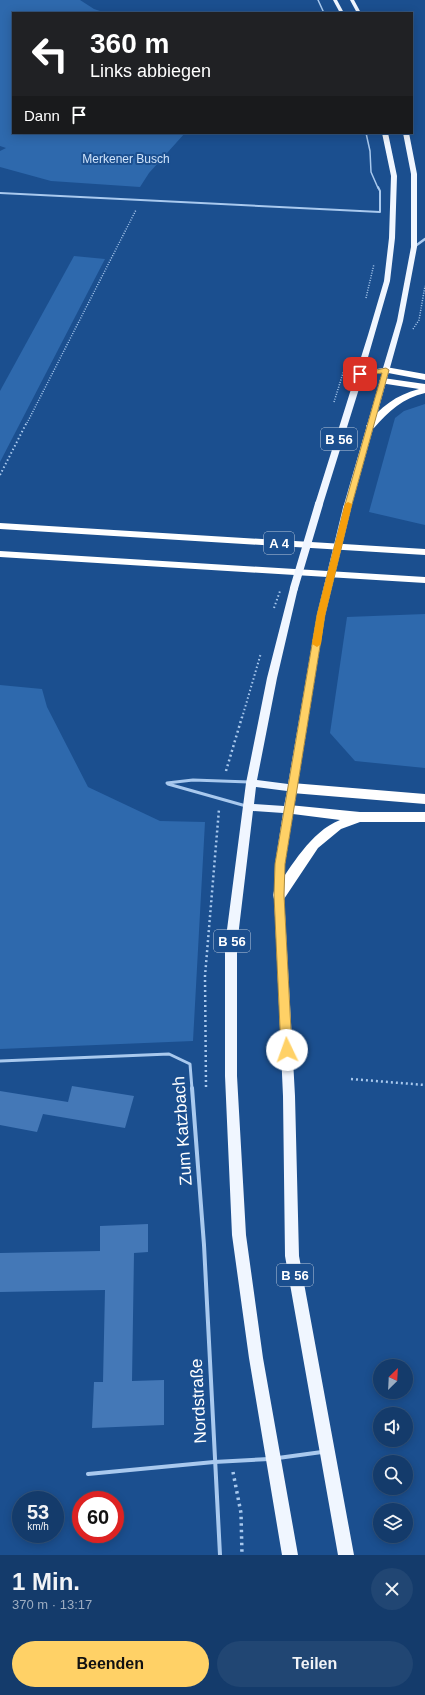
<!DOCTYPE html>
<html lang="de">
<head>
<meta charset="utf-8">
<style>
  :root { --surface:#143b6b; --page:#214673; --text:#f1f3f6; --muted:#9dadc1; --line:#33557e; --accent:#ffd166 }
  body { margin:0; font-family:Helvetica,sans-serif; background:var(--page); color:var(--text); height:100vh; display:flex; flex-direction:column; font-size:15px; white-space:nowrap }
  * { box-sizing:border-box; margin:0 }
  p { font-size:13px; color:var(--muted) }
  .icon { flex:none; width:22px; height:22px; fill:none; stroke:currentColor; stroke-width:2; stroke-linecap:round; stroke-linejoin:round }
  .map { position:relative; height:1555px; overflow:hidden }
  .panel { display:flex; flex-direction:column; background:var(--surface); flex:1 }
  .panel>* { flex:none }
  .guide { position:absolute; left:12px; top:12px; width:401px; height:122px; border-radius:0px; box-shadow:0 2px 10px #0003,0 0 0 1px var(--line); background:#202124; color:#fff; overflow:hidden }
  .needle { width:26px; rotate:24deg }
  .fabs { position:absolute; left:373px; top:1359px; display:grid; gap:8px }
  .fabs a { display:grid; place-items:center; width:40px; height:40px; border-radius:50%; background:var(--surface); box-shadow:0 2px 10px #0003,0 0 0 1px var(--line); font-size:20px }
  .speed { position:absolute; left:12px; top:1491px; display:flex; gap:8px; font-size:20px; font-weight:700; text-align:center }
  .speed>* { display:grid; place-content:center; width:52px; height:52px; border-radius:50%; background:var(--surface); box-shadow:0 2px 10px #0003,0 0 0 1px var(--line); line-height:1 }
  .speed small { font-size:10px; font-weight:400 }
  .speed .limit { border:6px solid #d22; background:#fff; color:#111 }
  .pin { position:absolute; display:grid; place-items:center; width:34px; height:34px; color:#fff; margin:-17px; border-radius:8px; box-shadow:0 2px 6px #0006 }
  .me { position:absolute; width:44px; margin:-22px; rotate:357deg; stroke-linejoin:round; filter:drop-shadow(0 0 3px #0008) }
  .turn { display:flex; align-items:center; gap:14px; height:84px; padding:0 12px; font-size:18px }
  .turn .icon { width:52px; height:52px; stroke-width:2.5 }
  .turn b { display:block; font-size:28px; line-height:34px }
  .then { display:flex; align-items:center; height:38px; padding:0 12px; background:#0003; gap:8px; font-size:15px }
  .round { display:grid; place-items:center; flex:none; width:42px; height:42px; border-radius:21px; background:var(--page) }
  .summary { display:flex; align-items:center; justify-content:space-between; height:68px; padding:0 12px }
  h1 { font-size:24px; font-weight:700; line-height:30px }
  .button { display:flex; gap:8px; margin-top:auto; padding:8px 12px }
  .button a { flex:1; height:46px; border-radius:24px; background:var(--accent); color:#111; font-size:16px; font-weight:700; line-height:46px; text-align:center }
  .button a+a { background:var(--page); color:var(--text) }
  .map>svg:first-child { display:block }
  .green { fill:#2e69ad }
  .building { fill:#4478b7 }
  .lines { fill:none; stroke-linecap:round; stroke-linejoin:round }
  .path-far3 { stroke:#a9c9ee; stroke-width:1.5; stroke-dasharray:1 1.5; stroke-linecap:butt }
  .path-far2 { stroke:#a9c9ee; stroke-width:2; stroke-dasharray:1.5 2.5; stroke-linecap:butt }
  .path-far1 { stroke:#a9c9ee; stroke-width:2.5; stroke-dasharray:2 3; stroke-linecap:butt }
  .path { stroke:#a9c9ee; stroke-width:3.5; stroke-dasharray:2.5 4; stroke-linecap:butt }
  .lane-far3 { stroke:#a9c9ee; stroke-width:1.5 }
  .lane-far2 { stroke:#a9c9ee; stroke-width:2 }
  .lane-far1 { stroke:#a9c9ee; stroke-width:3 }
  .lane { stroke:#a9c9ee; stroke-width:4 }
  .street { stroke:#a9c9ee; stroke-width:2.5 }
  .primary { fill:#f0f6ff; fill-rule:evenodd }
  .highway { fill:#fff; fill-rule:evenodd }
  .path-bridge { stroke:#a9c9ee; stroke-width:2; stroke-dasharray:1.5 2.5; stroke-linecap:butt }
  .primary-bridge { stroke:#f0f6ff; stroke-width:8 }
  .route { fill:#ffd166; stroke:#a68842 }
  .slow { fill:#f59e0b }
  .labels { text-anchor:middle; stroke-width:4; stroke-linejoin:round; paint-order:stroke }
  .far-park-label { font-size:12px; fill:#cfe3fa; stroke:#1b4f8f }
  .shield { fill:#1b4f8f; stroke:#bbcadd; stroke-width:1 }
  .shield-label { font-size:13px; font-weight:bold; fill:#fff }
  .near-street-label { font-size:17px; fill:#fff; stroke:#1b4f8f }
</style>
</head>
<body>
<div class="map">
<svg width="425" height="1555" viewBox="0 0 425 1555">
  <rect width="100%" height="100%" fill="#1b4f8f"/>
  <!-- green -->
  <g class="green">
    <path d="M0,0H80L94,9L106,13H13V133H185L149,173L140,187L51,181L0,167V151L6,148L0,146Z"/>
    <path d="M74,256L105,259L0,462V391Z"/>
    <path d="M425,404V525L369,512L395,418L404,411Z"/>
    <path d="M425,614V768L355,761L330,733L347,617Z"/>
    <path d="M0,685L42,689L47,707L88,787L160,821L205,822L193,1041L0,1049Z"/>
  </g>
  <!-- building -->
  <g class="building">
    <path d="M72,1086L134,1096L125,1128L43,1114L37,1132L0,1125V1091L68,1102Z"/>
    <path d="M148,1224V1252L134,1253L132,1381L164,1380V1425L92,1428L94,1382H103L105,1290L0,1292V1253L100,1251V1226Z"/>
  </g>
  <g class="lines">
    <!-- path-far3 -->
    <g class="path-far3">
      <path d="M366,298L374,264"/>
      <path d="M413,329L419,320L425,286"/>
      <path d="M334,402L348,357"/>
      <path d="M27,423L136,210"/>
    </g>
    <!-- path-far2 -->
    <g class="path-far2">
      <path d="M0,475L27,422"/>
      <path d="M242,718L261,653"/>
    </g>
    <!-- path-far1 -->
    <g class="path-far1">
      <path d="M226,771L242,717"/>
      <path d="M351,1079L425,1085"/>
      <path d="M206,1087L205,976L219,809"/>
    </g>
    <!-- path -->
    <path class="path" d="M233,1472L241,1513L242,1555"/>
    <!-- lane-far3 -->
    <g class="lane-far3">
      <path d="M318,0L324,13"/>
      <path d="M366,133L370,151L371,172L378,188"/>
    </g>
    <!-- lane-far2 -->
    <path class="lane-far2" d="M0,193L380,212V191L378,187"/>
    <!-- lane-far1 -->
    <g class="lane-far1">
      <path d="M167,783L193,780L249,782"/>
      <path d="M168,784L246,806"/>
      <path d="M0,1061L169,1054L190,1064L192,1089"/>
    </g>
    <!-- lane -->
    <g class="lane">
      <path d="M192,1088L204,1245L220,1555"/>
      <path d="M278,1458L322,1452"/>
      <path d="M88,1474L214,1462L269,1459"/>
    </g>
    <!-- street -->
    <path class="street" d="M414,247L425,239"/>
    <!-- primary -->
    <g class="primary">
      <path d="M333,0H337L344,13H340Z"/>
      <path d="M350,0H354L361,13H357Z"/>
      <path d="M382,133H388L397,176L395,238L390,281L364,371L383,368L397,321L411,247V174L403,133H409L417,174V247L403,321L351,508L347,511L343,508L382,373L363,376L323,504L319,506L315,504L368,335L384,281L389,238L391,176Z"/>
      <path d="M294,585L298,588L277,678L257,780L288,784L317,615L318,613H324L325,615L285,864L284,895L295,1096L299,1256L354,1555H338L285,1256L283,1096L274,895L275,864L283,813L253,811L237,945V1076L246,1235L263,1358L298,1555H282L249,1358L232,1235L225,1076V945L246,783L267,678L290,588ZM256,787L287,791L284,806L254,804Z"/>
    </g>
    <!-- highway -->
    <g class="highway">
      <path d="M386,367L425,374V380L383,372L382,370Z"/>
      <path d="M383,378L425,384V393C403,398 389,411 374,428H368L366,426C380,407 396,395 419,389L380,383L379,381Z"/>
      <path d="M0,523L425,549V555L0,529Z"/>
      <path d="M0,551L425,577V583L0,557Z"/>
      <path d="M292,783L425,794V804L292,793L288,791L286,788L288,785Z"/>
      <path d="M289,805L360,812H425V822H360L341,829L318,848L284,899L279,900L274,899L273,895L274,891C292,866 310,832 340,820L285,813L283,810L285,807Z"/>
    </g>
    <!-- path-bridge -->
    <path class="path-bridge" d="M274,608L280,591"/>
    <!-- primary-bridge -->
    <g class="primary-bridge">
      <path d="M294,588L319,504"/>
      <path d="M321,615L347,508"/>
    </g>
  </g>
  <!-- route -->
  <path class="route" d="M386,368L389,370L351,508L325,615L285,864L284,895L292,1050L291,1053H283L281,1050L274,895L275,864L317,615L344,508L382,373L360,376L357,374Z"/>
  <!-- slow -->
  <path class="slow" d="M348,502L352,504L325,615L321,644L317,647L312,644L317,615L345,504Z"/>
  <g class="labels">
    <!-- far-park labels -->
    <g class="far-park-label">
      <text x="126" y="163">Merkener Busch</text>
    </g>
    <!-- shield labels -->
    <g class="shield">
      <rect x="321" y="428" width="36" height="22" rx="3"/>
      <rect x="264" y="532" width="30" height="22" rx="3"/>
      <rect x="214" y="930" width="36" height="22" rx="3"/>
      <rect x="277" y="1264" width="36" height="22" rx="3"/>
    </g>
    <g class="shield-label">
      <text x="339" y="444">B 56</text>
      <text x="279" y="548">A 4</text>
      <text x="232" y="946">B 56</text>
      <text x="295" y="1280">B 56</text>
    </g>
    <!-- near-street labels -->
    <g class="near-street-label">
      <text transform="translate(182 1131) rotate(-94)" y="6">Zum Katzbach</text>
      <text transform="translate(198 1401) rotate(-93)" y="6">Nordstraße</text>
    </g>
  </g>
</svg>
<div class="fabs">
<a><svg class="needle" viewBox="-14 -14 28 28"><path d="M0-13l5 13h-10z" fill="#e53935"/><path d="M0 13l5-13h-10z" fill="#9dadc1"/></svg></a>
<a><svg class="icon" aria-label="sound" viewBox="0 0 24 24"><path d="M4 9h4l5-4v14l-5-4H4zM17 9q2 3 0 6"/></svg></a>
<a><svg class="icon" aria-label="search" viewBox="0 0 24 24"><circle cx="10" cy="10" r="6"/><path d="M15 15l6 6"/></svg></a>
<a><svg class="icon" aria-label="layers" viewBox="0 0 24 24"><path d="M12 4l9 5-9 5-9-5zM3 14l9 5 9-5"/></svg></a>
</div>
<div class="speed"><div>53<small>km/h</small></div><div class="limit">60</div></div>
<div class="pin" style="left:360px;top:374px;background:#d93025"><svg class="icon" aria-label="arrive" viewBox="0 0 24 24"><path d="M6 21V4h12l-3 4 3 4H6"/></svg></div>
<svg class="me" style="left:287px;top:1050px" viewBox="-20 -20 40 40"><circle r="19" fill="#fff"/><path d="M0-13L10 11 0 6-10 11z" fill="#ffd166"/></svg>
<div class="guide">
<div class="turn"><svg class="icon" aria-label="left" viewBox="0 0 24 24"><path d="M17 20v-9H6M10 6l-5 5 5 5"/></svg><div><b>360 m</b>Links abbiegen</div></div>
<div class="then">Dann<svg class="icon" aria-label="arrive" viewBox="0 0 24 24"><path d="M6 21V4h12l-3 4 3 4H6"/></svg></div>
</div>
</div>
<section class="panel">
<div class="summary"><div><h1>1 Min.</h1><p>370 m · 13:17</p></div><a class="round"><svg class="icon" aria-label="close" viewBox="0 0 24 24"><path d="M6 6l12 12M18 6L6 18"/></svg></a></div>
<div class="button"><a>Beenden</a><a>Teilen</a></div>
</section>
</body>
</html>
